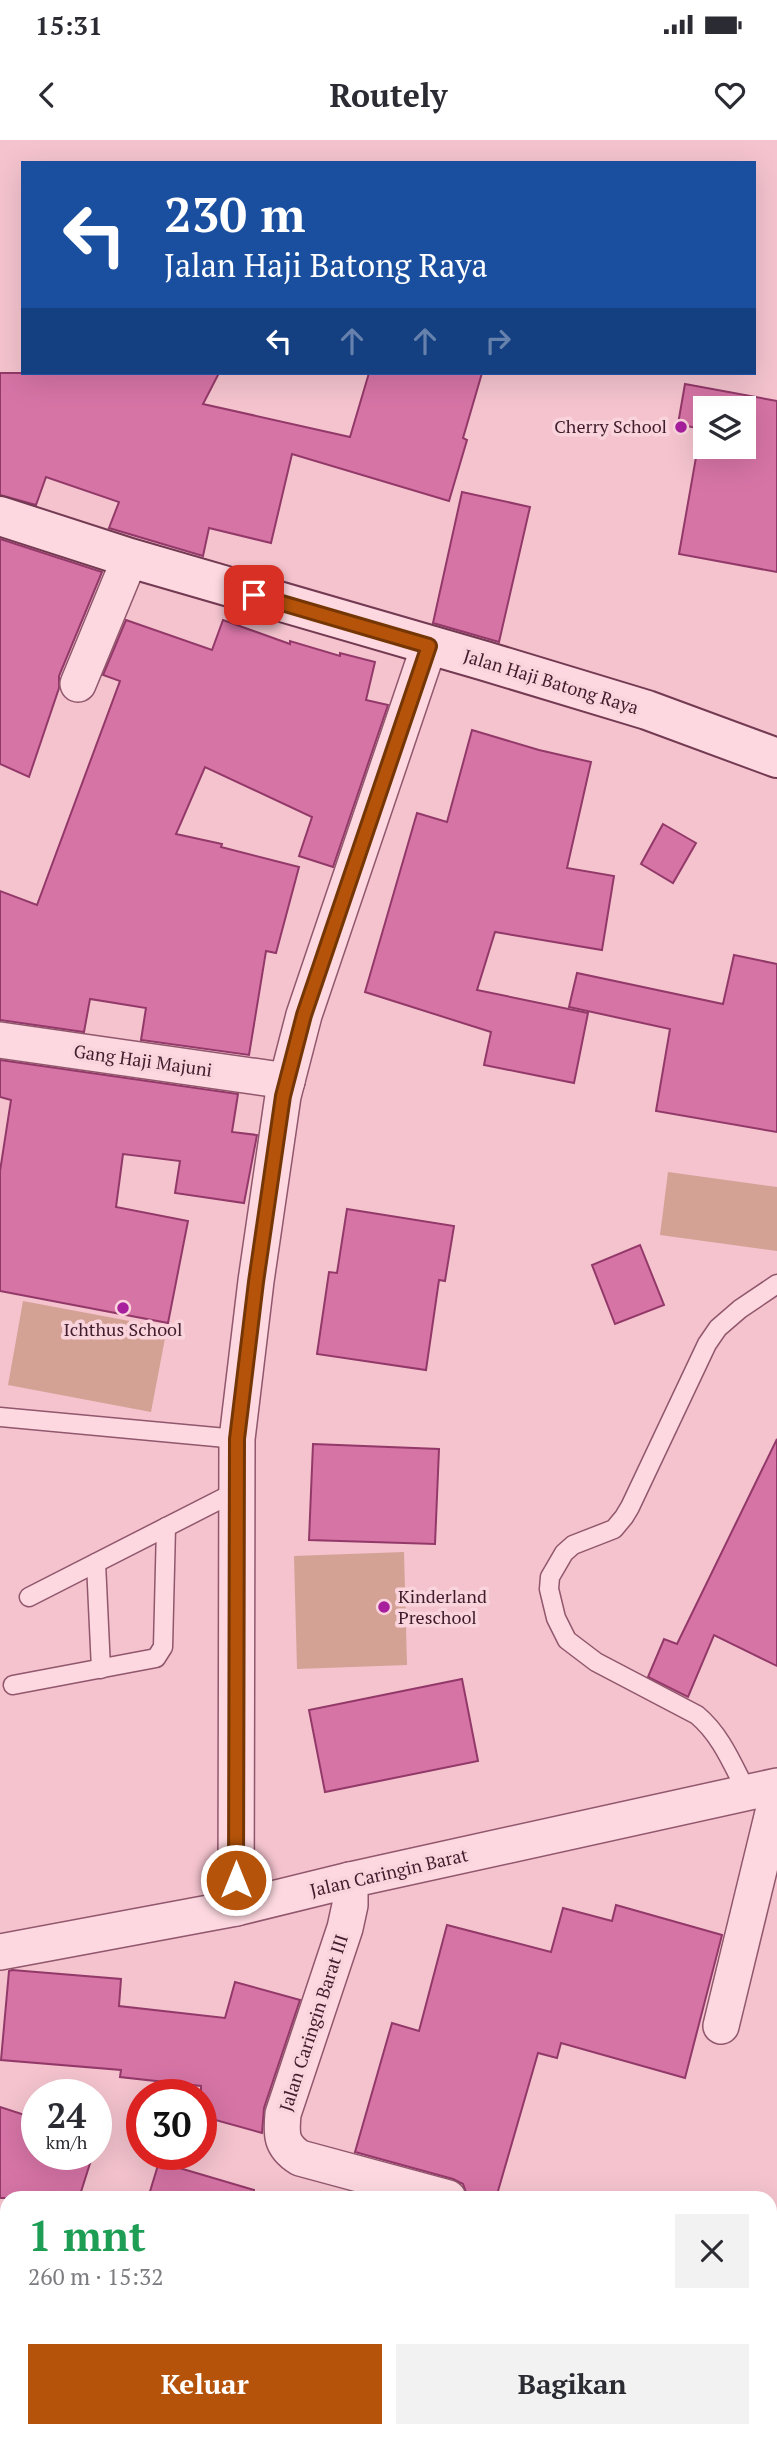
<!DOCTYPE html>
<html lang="id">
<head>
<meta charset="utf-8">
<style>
  :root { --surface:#fff; --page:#f2f2f3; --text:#2b2b33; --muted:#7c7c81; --accent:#b45309 }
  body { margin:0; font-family:"PT Serif",serif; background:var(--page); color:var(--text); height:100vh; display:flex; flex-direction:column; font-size:26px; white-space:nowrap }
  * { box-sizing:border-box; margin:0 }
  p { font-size:23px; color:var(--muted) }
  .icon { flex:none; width:38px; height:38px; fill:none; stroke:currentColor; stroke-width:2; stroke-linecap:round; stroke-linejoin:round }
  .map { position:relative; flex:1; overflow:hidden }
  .drawer { position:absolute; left:0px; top:2051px; width:777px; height:247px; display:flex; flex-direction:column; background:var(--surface); border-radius:21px 21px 0 0; box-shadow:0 7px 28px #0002 }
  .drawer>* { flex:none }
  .guide { position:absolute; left:21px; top:21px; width:735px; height:214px; border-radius:0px; box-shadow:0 7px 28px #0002; background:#1a4fa0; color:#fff; overflow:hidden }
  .buttons { position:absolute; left:693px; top:256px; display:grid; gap:14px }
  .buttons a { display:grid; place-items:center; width:63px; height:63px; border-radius:0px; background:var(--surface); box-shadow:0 7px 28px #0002; font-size:35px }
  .speed { position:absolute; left:21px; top:1939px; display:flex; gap:14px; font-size:35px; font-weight:700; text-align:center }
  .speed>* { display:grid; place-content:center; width:91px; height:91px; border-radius:50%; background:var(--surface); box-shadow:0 7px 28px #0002; line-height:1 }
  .speed small { font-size:18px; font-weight:400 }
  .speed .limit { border:10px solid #d22; background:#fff; color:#111 }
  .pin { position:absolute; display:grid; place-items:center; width:60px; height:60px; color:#fff; margin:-30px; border-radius:14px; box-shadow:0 4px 10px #0006 }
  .me { position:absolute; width:77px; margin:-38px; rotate:0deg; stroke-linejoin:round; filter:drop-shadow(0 0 5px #0008) }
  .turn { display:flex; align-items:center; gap:24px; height:147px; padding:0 28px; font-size:32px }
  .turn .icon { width:91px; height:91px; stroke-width:2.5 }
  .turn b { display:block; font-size:49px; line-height:60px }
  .lanes { display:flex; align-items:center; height:66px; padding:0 28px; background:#0003; justify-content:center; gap:35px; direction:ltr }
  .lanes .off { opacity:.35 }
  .round { display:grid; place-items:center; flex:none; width:74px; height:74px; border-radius:0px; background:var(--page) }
  .head { display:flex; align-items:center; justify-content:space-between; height:119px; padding:0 28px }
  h1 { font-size:42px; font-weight:700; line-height:52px; color:#1e9e55 }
  .action { display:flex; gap:14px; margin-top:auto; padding:14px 28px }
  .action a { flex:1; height:80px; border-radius:0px; background:var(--accent); color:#fff; font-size:28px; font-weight:700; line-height:80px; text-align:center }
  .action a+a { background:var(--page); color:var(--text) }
  .status { display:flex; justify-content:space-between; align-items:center; height:49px; padding:0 35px; background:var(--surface); direction:ltr }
  .status svg { height:19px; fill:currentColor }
  header { display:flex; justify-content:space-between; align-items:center; height:91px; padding:0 28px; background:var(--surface); font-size:32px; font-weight:700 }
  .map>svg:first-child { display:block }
  .green { fill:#d4a195 }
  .building { fill:#d674a6; stroke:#933969; stroke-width:2; fill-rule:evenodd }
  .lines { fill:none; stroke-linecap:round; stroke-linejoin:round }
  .lane-casing { stroke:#91576d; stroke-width:21 }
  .street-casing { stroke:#91576d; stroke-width:38 }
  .secondary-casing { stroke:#733a52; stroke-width:42 }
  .lane { stroke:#fdd8e0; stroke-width:18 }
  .street { stroke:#fdd8e0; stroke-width:35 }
  .secondary { stroke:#fdd8e0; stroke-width:38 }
  .route-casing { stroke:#753606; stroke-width:18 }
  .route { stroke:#b45309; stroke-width:12 }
  .poi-dot { fill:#a81f9e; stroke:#fad4dc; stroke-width:2.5 }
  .labels { text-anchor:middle; stroke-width:7; stroke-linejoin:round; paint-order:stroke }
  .poi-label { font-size:18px; fill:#3f1d2c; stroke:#fad4dc; text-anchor:end }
  .street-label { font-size:18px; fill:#3f1d2c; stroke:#fad4dc }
</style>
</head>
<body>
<div class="status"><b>15:31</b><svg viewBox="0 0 49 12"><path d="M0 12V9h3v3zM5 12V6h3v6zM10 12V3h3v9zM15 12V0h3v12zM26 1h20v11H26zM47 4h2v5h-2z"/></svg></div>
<header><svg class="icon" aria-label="back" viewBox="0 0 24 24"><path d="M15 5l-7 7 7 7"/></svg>Routely<svg class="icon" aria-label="heart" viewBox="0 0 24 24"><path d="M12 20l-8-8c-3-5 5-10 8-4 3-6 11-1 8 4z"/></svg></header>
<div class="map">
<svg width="777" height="2297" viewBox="0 0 777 2297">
  <rect width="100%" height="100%" fill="#f4c3ce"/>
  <!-- green -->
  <g class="green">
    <path d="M668,1032L777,1047V1111L660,1095Z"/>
    <path d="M23,1161L167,1188L151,1272L8,1245Z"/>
    <path d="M404,1412L407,1525L297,1529L294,1416Z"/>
  </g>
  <!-- building -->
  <g class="building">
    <path d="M0,233H219L203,264L350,297L369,233H482L463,298L467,300L449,361L292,314L271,403L209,388L203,416L109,388L119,362L46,337L36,365L0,355Z"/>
    <path d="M685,244L777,261V432L679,414L701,289L678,284ZM705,268H744V306H705Z"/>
    <path d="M462,352L530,367L499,502L433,483Z"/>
    <path d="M0,399L102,432L59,536V548L29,637L0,624Z"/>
    <path d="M126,480L212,510L223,480L290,504V501L340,516V513L375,522L366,560L388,565L333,727L299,716L312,677L205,627L176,694L222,704L221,707L299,727L276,813L266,811L249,915L141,900L146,868L90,859L84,892L0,880V751L37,765L120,541L103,535Z"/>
    <path d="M472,590L539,610L591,622L567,728L614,736L602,810L495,792L477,850L588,873L574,943L484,925L491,892L365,852L417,673L447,682Z"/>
    <path d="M663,684L696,703L673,743L641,724Z"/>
    <path d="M734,815L777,824V992L656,971L670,889L569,867L577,833L723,864Z"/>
    <path d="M0,920L238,954L232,992L257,995L244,1063L175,1053L180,1021L123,1014L116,1067L188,1081L168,1183L0,1151V1031L11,960L0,957Z"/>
    <path d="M347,1069L454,1086L445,1141L439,1140L426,1230L317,1214L329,1132L337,1133Z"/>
    <path d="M640,1105L664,1165L615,1184L592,1125Z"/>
    <path d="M777,1299V1526L714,1495L688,1557L648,1537L664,1499L677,1504Z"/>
    <path d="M313,1304L439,1309L435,1404L309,1400Z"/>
    <path d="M462,1539L478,1621L325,1652L309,1570Z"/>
    <path d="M616,1765L722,1795L685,1938L561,1903L557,1918L538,1913L496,2058H468L463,2044L453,2039L355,2012L392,1883L419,1891L447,1785L551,1812L563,1768L612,1781Z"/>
    <path d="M12,1830L121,1839L119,1866L225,1878L235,1842L300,1860L264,1968L262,1993L201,1976V1946L120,1937L121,1930L1,1920L9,1831Z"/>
    <path d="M0,1967L37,1979V2014H93L79,2058H0Z"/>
    <path d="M159,2022L254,2050L253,2058H148Z"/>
  </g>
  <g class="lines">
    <defs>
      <g id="lane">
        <path d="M0,1277L237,1299"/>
        <path d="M96,1423L101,1529"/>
        <path d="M29,1457L237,1351"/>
        <path d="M13,1545L156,1518L163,1507L166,1387"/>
        <path d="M748,1654C733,1626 722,1596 697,1575L596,1522L567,1500L556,1478L549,1449L550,1437L564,1413L573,1405L614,1389L624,1377L630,1367L707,1204L718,1188L740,1169L777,1144"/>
      </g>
      <g id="street">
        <path d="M78,544L130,418"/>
        <path d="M0,900L287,941"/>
        <path d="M350,1740V1765L345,1788L283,1974C281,1995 281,2006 300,2018L448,2058"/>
        <path d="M236,1768L237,1299L256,1141L283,956L304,875L429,506"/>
        <path d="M0,1812L236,1768L350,1740L777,1646"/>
        <path d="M721,1886L777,1656"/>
        <path d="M611,2297L612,2291"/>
      </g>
      <path id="secondary" d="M0,376L130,418L485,521L647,570L777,618"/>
    </defs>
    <!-- lane casing -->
    <use href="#lane" class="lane-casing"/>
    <!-- street casing -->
    <use href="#street" class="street-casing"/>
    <!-- secondary casing -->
    <use href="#secondary" class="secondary-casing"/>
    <!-- lane -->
    <use href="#lane" class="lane"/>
    <!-- street -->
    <use href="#street" class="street"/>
    <!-- secondary -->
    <use href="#secondary" class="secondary"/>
  </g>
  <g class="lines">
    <defs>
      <path id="route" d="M236,1740L237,1299L256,1142L283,956L304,875L429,506L254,455"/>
    </defs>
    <!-- route casing -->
    <use href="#route" class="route-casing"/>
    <!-- route -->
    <use href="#route" class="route"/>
  </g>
  <!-- markers -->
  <g class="poi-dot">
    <circle cx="681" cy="287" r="7"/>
    <circle cx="123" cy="1168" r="7"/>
    <circle cx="384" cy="1467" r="7"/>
  </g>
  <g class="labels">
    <!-- poi labels -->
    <g class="poi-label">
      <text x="667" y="293">Cherry School</text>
      <text x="123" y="1196" text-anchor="middle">Ichthus School</text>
      <text x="398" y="1463" text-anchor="start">Kinderland<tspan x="398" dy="21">Preschool</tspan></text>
    </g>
    <!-- street labels -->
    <g class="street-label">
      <text transform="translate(551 542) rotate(17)" y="6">Jalan Haji Batong Raya</text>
      <text transform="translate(143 921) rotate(8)" y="6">Gang Haji Majuni</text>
      <text transform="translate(389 1733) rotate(-13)" y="6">Jalan Caringin Barat</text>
      <text transform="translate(314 1883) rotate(-72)" y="6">Jalan Caringin Barat III</text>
    </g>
  </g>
</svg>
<div class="buttons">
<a><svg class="icon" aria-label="layers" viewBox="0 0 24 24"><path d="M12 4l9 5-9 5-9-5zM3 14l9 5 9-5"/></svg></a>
</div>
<div class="speed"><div>24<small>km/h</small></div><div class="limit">30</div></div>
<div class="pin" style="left:254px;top:455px;background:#d93025"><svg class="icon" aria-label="arrive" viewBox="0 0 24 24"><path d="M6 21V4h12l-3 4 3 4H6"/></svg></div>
<svg class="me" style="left:236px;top:1740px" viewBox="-20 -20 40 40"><circle r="17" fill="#b45309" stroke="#fff" stroke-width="3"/><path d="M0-11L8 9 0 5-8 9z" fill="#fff"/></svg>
<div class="guide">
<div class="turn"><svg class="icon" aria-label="left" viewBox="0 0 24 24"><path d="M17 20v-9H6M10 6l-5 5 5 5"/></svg><div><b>230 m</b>Jalan Haji Batong Raya</div></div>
<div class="lanes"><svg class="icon" aria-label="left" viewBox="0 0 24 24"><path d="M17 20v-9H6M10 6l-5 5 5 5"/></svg><svg class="icon off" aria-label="ahead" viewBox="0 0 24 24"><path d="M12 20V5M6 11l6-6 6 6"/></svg><svg class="icon off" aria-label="ahead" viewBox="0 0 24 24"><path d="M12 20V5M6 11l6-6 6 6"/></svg><svg class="icon off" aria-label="right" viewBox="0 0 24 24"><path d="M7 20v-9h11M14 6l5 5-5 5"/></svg></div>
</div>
<section class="drawer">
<div class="head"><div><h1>1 mnt</h1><p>260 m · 15:32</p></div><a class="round"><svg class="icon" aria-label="close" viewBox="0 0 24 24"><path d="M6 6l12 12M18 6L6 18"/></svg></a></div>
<div class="action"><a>Keluar</a><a>Bagikan</a></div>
</section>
</div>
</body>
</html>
